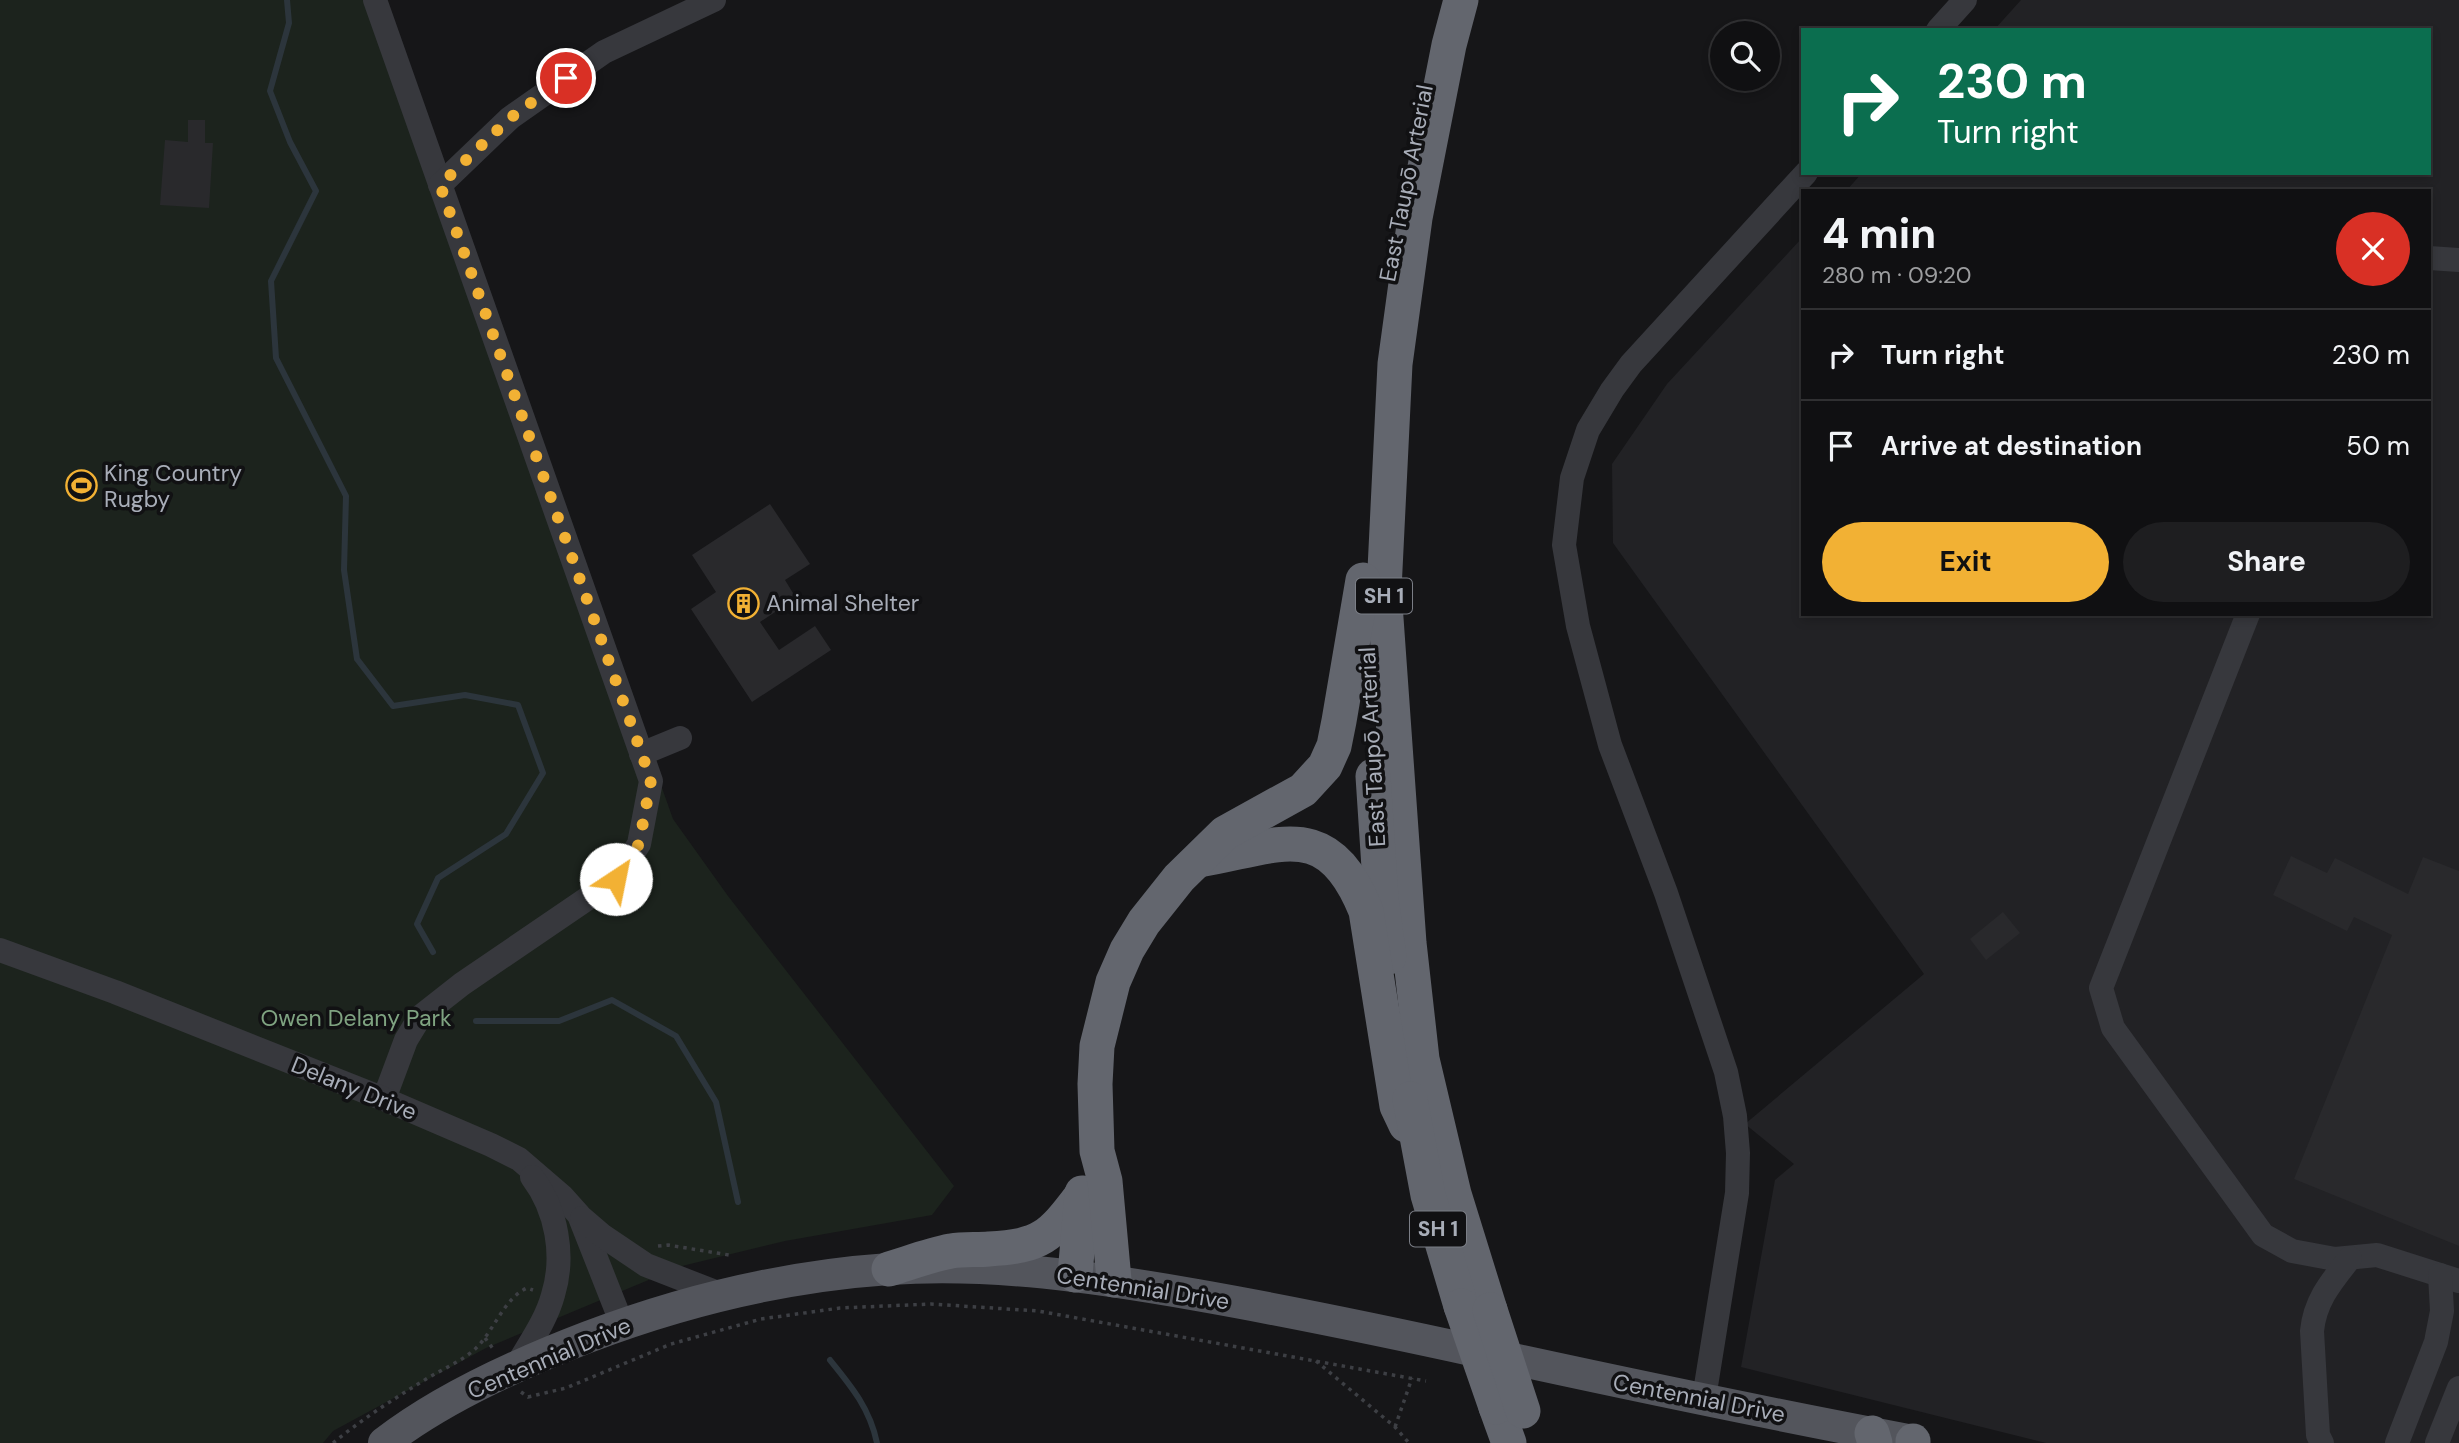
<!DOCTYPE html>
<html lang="en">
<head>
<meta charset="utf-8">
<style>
  :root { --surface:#101012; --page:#1e1e20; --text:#f1f3f6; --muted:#9c9d9f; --line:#303032; --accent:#f2b134 }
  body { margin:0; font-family:"DM Sans",sans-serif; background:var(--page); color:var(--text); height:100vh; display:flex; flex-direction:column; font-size:26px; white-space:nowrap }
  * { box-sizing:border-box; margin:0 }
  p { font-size:23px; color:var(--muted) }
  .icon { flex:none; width:38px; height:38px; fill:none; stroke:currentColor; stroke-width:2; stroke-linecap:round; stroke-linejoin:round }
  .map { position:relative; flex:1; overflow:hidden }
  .panel { position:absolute; left:1801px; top:189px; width:630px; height:427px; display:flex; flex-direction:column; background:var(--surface); border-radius:0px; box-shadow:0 4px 10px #0003,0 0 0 2px var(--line) }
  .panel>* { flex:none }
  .guide { position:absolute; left:1801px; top:28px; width:630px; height:147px; border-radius:0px; box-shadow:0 4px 10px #0003,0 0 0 2px var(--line); background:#0b6e4f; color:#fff; overflow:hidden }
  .controls { position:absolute; left:1710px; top:21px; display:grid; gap:14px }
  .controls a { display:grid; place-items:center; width:70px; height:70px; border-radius:50%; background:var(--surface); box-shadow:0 4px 10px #0003,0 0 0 2px var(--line); font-size:35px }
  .pin { position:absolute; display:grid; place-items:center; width:60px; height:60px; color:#fff; margin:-30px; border:4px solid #fff; border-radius:50%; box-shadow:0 2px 7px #0007 }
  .me { position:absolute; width:77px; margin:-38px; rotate:34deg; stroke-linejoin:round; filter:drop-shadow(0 0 5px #0008) }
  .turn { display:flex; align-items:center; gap:24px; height:147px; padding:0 21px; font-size:32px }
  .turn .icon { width:91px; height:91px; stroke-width:2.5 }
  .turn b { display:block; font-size:49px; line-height:60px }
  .round { display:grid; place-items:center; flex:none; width:74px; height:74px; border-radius:37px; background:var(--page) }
  .headline { display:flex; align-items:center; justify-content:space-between; height:119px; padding:0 21px }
  h1 { font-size:42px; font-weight:700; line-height:52px }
  .button { display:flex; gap:14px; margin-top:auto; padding:14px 21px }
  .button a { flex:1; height:80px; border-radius:42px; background:var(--accent); color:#111; font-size:28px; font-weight:700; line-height:80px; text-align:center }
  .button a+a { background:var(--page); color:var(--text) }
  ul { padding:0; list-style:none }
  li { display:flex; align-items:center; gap:21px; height:91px; padding:0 21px; border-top:2px solid var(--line) }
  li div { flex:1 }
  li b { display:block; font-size:26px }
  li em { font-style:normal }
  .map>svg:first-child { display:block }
  .built { fill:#222225 }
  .green { fill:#1c231d }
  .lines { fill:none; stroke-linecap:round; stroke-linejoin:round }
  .stream { stroke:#2c353c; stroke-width:6 }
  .building { fill:#29292c }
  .path { stroke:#3d3f44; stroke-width:3.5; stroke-dasharray:3.5 5; stroke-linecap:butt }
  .minor { stroke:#37383d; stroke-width:24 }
  .major { stroke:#53555c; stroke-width:32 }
  .highway { stroke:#63666e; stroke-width:35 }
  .highway-bridge { stroke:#63666e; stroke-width:35 }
  .route { stroke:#f2b134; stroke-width:12; stroke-dasharray:0 21.6 }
  .labels { text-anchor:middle; stroke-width:7; stroke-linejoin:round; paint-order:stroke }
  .shield { fill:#111113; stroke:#7b7e86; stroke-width:2 }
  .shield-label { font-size:21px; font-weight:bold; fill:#a8adb8 }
  .street-label { font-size:23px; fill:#a8adb8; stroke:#111113 }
  .poi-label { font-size:23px; fill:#a8adb8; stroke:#111113; text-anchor:start }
  .park-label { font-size:23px; fill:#7fa381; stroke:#111113 }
</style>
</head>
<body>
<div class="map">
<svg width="2459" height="1443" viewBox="0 0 2459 1443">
  <rect width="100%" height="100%" fill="#161618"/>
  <!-- built -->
  <path class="built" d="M2021,0H2459V1443H2046L1741,1367L1775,1180L1794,1164L1745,1124L1924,974L1613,543L1612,464L1667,384L1802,238V614H2429V191H1846L1862,173H2429V30H1994Z"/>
  <!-- green -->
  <path class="green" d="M0,0H379L459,215L673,819L728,896L954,1186L932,1215L785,1241L682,1266L486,1348L333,1431L323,1443H0Z"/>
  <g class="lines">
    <!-- stream -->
    <g class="stream">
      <path d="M287,0L289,23L270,91L290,142L316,191L271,281L276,358L346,496L344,570L357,659L393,706L465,695L518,705L543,773L506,834L438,878L417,924L433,952"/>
      <path d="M476,1021H559L612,1000L676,1036L716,1102L738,1202"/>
      <path d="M830,1360C852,1387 870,1409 877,1443"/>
    </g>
  </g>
  <!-- building -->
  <g class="building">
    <path d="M188,120H205V143H213L209,208L160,205L165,140L188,142Z"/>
    <path d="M770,504L810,564L785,580L796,598L760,622L779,650L815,626L831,650L752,702L691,609L716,592L692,555Z"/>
    <path d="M2291,856L2327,873L2335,858L2408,894L2423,857L2459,871V1246L2294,1179L2392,935L2354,917L2347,931L2273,895Z"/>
    <path d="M2003,912L2020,933L1986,960L1970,939Z"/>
  </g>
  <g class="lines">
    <!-- path -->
    <g class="path">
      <path d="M658,1246L668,1245L729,1255"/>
      <path d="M485,1338L494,1350"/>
      <path d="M1316,1361L1395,1427L1409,1443"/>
      <path d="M521,1392L528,1397L566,1388L671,1344L761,1319L840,1308L931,1304L1038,1311L1426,1381"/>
      <path d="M1395,1427L1412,1378"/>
      <path d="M333,1443C361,1420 392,1400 423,1381C440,1370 459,1363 474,1350C494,1332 503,1299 527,1288L533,1290"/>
    </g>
    <!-- minor -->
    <g class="minor">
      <path d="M375,0L651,781L639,844L616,879L462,984L420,1017L406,1040L384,1099"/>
      <path d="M1938,30L1965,0"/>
      <path d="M440,185L510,118L604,52L714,0"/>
      <path d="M2429,258L2459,260"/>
      <path d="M2248,614L2101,988L2113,1028L2263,1235L2292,1251L2335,1259L2377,1255L2459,1281"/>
      <path d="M641,754L680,738"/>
      <path d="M0,950L115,992L384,1099L491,1145L519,1159L562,1196L579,1215L622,1324"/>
      <path d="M582,1218L603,1236L646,1265L723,1295"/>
      <path d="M516,1367C529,1344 546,1321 553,1295C565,1256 557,1210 532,1177"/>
      <path d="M1704,1398L1737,1193L1738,1153L1735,1116L1726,1072L1666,893L1610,745L1578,626L1564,545L1572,478L1588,430L1612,390L1631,364L1806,173"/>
      <path d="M2322,1443L2318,1435L2312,1331C2315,1300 2332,1281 2350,1258"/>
      <path d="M2397,1443L2436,1342L2442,1311L2440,1275"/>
      <path d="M2437,1443L2459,1388"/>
    </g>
    <!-- major -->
    <path class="major" d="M384,1443C442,1398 520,1363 588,1337C683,1301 787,1276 889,1269C993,1262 1095,1277 1197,1295C1294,1312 1389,1332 1485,1353C1627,1384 1770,1414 1913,1441"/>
    <!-- highway -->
    <g class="highway">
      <path d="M1461,0L1449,45L1415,218L1395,364L1384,590L1409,943L1422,1059L1454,1194L1490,1310"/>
      <path d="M1373,776L1381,898L1389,957"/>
      <path d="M1199,860C1278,847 1327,814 1366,911L1397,1106L1406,1125"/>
      <path d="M1410,1099L1428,1195L1461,1306"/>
      <path d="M889,1269C909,1263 930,1255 951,1251C963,1249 977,1250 989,1249C1041,1246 1050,1237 1081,1196"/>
      <path d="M1075,1275L1082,1193"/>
      <path d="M1114,1280L1105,1181L1097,1151L1095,1084L1097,1046L1113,982L1127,950L1144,922L1179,878L1225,833L1303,790L1325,766L1334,746L1339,721L1363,580"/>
      <path d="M1496,1407L1509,1443"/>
      <path d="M1872,1433L1875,1443"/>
      <path d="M1913,1443V1441"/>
    </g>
    <!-- highway-bridge -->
    <g class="highway-bridge">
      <path d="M1461,1306L1496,1407"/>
      <path d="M1490,1310L1523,1411"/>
    </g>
  </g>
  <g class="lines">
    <!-- route -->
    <path class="route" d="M566,78L510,118L440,185L651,780L639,844L616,879"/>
  </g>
  <!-- icons -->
  <defs>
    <symbol id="stadium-ring" viewBox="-11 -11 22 22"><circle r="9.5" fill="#111113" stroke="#f2b134" stroke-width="1.5"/><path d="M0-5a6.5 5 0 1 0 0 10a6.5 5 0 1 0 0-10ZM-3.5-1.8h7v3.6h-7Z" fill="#f2b134"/></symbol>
    <symbol id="building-ring" viewBox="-11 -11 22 22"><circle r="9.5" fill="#111113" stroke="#f2b134" stroke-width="1.5"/><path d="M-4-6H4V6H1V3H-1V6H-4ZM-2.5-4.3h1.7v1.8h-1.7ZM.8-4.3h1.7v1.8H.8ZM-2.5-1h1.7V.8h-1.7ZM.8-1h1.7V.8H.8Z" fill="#f2b134"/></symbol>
  </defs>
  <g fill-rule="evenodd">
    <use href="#stadium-ring" x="64" y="468" width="35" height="35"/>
    <use href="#building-ring" x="726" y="586" width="35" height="35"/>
  </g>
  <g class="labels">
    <!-- shield labels -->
    <g class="shield">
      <rect x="1356" y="578.5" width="56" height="35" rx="5"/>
      <rect x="1410" y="1211.5" width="56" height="35" rx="5"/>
    </g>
    <g class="shield-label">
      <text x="1384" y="603">SH 1</text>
      <text x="1438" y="1236">SH 1</text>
    </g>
    <!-- street labels -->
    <g class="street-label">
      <text transform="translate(1406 183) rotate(-79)" y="8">East Taupō Arterial</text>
      <text transform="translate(1372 747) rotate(-93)" y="8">East Taupō Arterial</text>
      <text transform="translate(354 1088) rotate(22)" y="8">Delany Drive</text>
      <text transform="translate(1143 1288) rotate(9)" y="8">Centennial Drive</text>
      <text transform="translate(549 1358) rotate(-23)" y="8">Centennial Drive</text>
      <text transform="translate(1699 1398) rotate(11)" y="8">Centennial Drive</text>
    </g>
    <!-- poi labels -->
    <g class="poi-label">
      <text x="104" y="481">King Country<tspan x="104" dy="26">Rugby</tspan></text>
      <text x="766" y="611">Animal Shelter</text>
    </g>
    <!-- park labels -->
    <g class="park-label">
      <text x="356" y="1026">Owen Delany Park</text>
    </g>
  </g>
</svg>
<div class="controls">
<a><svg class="icon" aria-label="search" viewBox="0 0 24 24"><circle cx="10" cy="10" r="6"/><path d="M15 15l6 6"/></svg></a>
</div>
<div class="pin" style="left:566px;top:78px;background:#d93025"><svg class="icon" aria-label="arrive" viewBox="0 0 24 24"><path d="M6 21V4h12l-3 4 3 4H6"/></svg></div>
<svg class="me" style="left:616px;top:879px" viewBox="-20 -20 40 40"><circle r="19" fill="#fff"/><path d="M0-13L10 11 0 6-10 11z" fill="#f2b134"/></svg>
<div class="guide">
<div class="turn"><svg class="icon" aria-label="right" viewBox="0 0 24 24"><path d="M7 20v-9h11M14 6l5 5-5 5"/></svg><div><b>230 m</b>Turn right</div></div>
</div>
<section class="panel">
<div class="headline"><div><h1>4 min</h1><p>280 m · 09:20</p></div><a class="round" style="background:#d93025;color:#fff"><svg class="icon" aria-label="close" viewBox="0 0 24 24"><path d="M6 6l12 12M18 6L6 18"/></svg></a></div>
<ul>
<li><svg class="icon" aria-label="right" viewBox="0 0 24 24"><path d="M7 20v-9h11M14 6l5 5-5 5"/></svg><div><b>Turn right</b></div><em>230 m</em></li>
<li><svg class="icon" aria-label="arrive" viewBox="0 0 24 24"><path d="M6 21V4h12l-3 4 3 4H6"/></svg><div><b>Arrive at destination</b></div><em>50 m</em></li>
</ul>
<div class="button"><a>Exit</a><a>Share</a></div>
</section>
</div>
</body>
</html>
